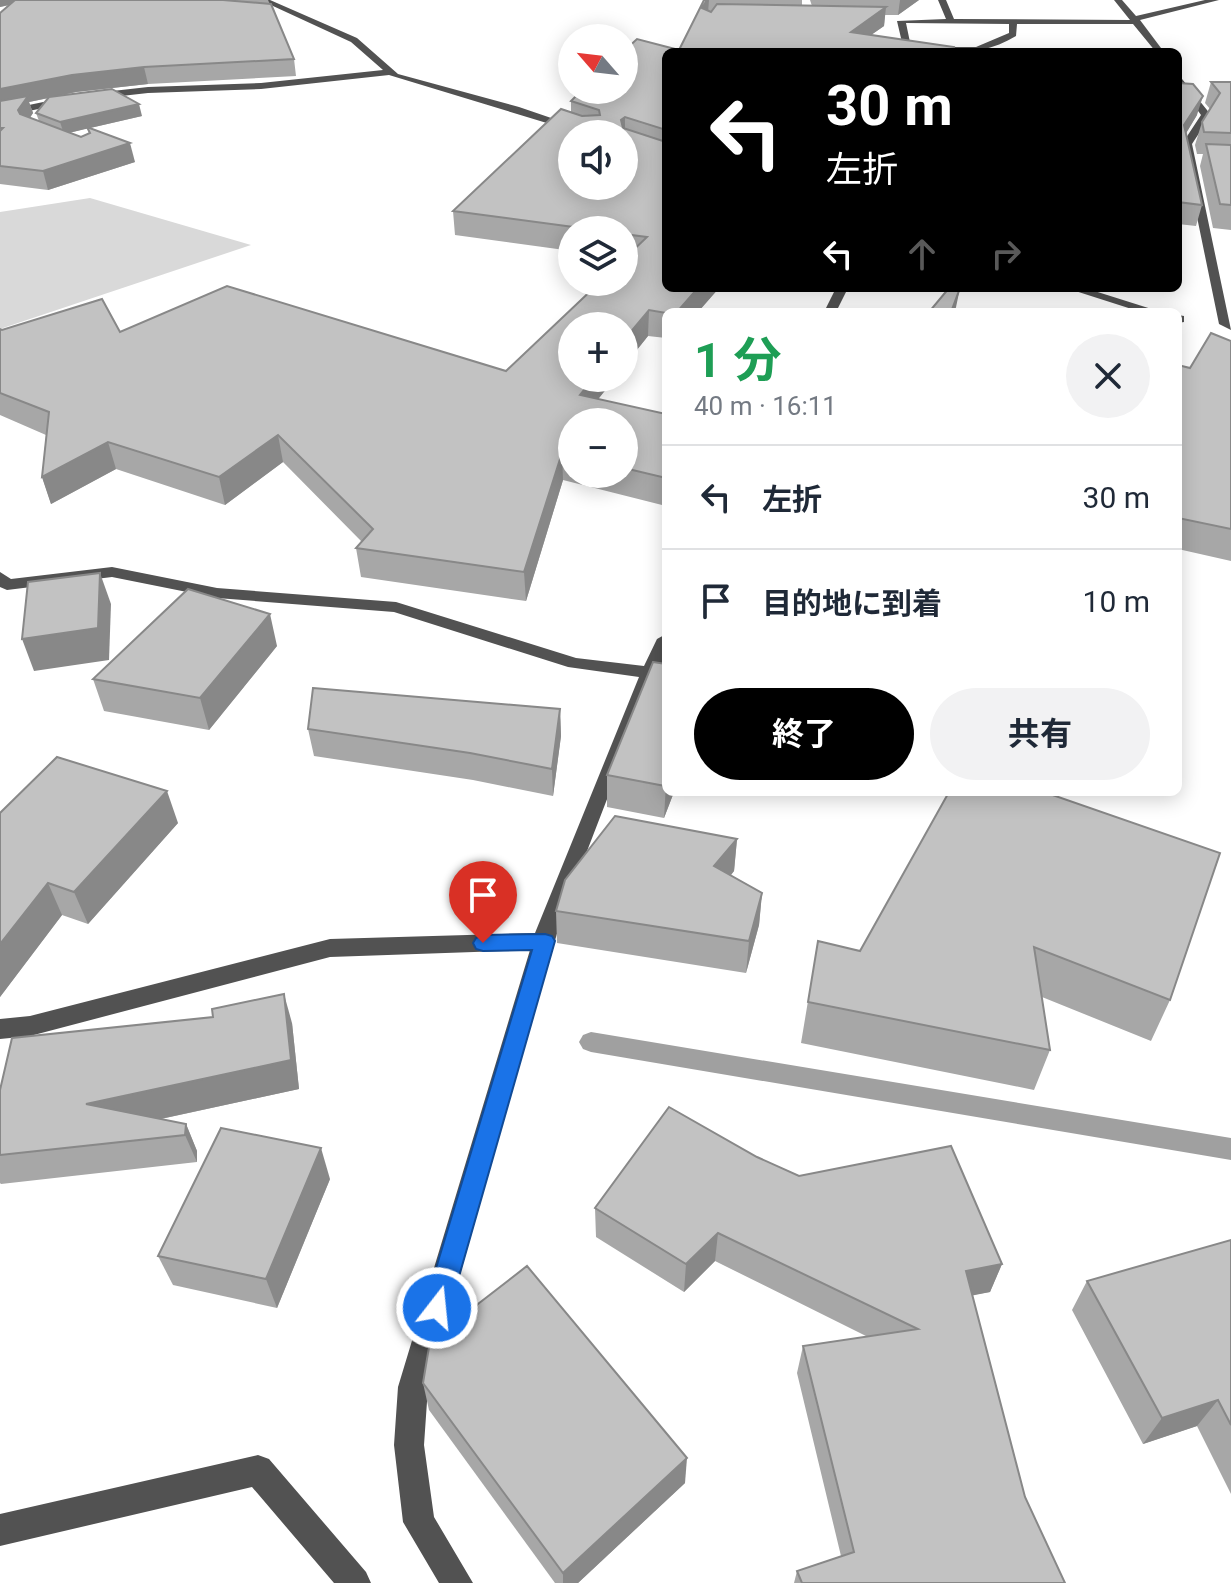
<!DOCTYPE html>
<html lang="ja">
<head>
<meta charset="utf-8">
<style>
  :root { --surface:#fff; --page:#f2f2f3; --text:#1f2937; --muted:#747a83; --line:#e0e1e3; --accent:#000 }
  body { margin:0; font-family:Roboto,"Noto Sans JP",sans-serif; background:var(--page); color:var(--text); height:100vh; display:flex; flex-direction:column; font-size:30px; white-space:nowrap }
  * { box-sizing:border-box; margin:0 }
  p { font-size:26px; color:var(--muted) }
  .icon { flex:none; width:44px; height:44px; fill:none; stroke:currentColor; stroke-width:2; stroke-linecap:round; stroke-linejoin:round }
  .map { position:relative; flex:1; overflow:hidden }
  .panel { position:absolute; left:662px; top:308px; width:520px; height:488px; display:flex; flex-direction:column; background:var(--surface); border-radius:12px; box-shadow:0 4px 20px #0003 }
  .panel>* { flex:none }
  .banner { position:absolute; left:662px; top:48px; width:520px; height:244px; border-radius:12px; box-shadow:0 4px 20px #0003; background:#000; color:#fff; overflow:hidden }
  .needle { width:52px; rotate:298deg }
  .controls { position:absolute; left:558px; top:24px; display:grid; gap:16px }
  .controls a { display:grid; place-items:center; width:80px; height:80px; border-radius:50%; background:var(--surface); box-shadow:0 4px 20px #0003; font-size:40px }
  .pin { position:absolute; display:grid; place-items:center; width:68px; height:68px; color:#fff; margin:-82px -34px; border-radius:50% 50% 50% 0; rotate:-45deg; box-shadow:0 0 8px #0007 }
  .pin .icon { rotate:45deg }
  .me { position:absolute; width:88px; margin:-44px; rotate:16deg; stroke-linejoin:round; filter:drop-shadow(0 0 6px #0008) }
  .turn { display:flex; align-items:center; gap:28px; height:168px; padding:0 32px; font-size:36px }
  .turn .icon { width:104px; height:104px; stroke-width:2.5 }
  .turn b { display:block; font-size:56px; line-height:68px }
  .lanes { display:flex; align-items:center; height:76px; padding:0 32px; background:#0003; justify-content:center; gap:40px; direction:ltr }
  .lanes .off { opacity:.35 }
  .round { display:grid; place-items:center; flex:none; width:84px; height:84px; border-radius:42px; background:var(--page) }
  .headline { display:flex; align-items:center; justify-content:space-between; height:136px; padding:0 32px }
  h1 { font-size:48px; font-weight:700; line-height:60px; color:#1e9e55 }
  .button { display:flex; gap:16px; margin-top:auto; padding:16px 32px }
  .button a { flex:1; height:92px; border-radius:48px; background:var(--accent); color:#fff; font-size:32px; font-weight:700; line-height:92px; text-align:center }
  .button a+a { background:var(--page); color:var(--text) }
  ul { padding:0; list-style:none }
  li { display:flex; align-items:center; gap:24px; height:104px; padding:0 32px; border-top:2px solid var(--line) }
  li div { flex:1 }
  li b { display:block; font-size:30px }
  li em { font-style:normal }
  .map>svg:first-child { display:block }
  .green { fill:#d9d9d9 }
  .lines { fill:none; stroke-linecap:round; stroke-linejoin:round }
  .stream { fill:#a0a0a0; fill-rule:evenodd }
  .minor { fill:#525252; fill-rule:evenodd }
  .wall { fill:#a7a7a7; fill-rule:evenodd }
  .shaded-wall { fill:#888 }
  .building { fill:#c2c2c2; stroke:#888; stroke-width:2; fill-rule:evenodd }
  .route { fill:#1a73e8; stroke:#114b97; stroke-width:2 }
</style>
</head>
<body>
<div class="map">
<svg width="1231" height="1583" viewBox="0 0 1231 1583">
  <rect width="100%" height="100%" fill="#fff"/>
  <!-- green -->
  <path class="green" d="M90,198L251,245L0,329V212Z"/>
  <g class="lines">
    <!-- stream -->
    <path class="stream" d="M591,1032L1231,1138V1160L591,1052L583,1049L579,1042L583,1035Z"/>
    <!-- minor -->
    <g class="minor">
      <path d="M260,0H270L357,38L398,74L519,107L598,134H583L389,75L261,89L148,93L77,101L0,117V111L77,95L148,87L261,83L383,70L351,42Z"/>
      <path d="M938,0H946L954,19L1130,20L1114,0H1122L1136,16L1205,0H1219L1140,20L1164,52H1156L1133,24H1017L1016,36C984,56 941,56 904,51L897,21L946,19ZM906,23L1009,24V33L976,47H911Z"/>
      <path d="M1178,74L1211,115L1192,144L1231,330L1219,324L1182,144L1201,115L1178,83Z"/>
      <path d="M836,288H848L836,312H824Z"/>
      <path d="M1066,288H1085L1161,312H1141Z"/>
      <path d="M1178,315L1184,316V322L1178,323Z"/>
      <path d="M112,567L217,588L396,602L576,658L644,666L657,639L666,634V658L641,711L562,916L428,1387L424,1445L434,1517L473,1583H439L403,1522L394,1445L398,1387L530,950L330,957L30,1036L0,1039V1019L30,1016L330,939L535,933L639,677L568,667L394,612L217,598L112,577L7,590L0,587V572L11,579Z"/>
      <path d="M258,1455L269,1459L366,1572L371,1583H334L252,1487L0,1546V1514Z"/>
    </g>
  </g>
  <!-- wall -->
  <g class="wall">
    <path d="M0,0H268L294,59L296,76L148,84L76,92L59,96L142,116L90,128L135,162L48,190L0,184V13L10,5L0,7ZM49,98L36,113L39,121L30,118L33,113L29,102ZM88,128L89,133L81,137L69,133Z"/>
    <path d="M704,0H802V5L812,6L810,0H919L898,15H885L884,26L871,35L954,47L953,52H666V288H719L698,312H666V338L648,336L624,366V326H572V378H615L598,399L666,414V506L563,480L526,601L361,577L356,548L362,542L283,462L225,505L116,469L51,504L42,477L46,435L0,415V329L2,330L102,299L120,332L227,286L506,371L600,282H624V230H572V251L455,235L453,211L561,109L571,112V101L582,90H624V51L637,39L679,50ZM572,134H624V186H572ZM572,422H624V474H572Z"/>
    <path d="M1211,82H1231V230L1213,228L1200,166L1203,154H1197L1195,145L1202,122L1210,109L1205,103Z"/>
    <path d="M1178,83L1197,115L1186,133L1202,205L1196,226L1178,224Z"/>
    <path d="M1231,341V561L1178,549V365L1190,368Z"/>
    <path d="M277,646L209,730L104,711L93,679Z"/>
    <path d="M653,662L666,792H674L664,818L607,807V775Z"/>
    <path d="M560,709L561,736L553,796L473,780L314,756L308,729Z"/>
    <path d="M949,792L1170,1000L1151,1041L1042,997L1050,1050L1034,1090L801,1043L818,941L860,951Z"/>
    <path d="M0,813L178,823L88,924L62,915L0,997Z"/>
    <path d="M737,839L734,871L731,875L762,893L759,925L746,973L557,943L556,911Z"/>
    <path d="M292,1023L299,1089L161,1119L186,1124L197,1151V1162L1,1184L0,1183V1090Z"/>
    <path d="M757,1157L1002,1264L990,1292L972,1295L1025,1497L1065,1583H794L797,1571L841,1556L797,1373L803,1346L868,1337L715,1261L684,1292L596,1237L595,1208Z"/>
    <path d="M330,1179L277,1308L173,1285L158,1256Z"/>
    <path d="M1231,1240V1494L1197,1426L1143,1444L1072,1310L1087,1281Z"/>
    <path d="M423,1383L685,1483L578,1583H555L429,1410Z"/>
  </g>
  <!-- shaded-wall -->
  <g class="shaded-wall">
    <path d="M0,0H29L0,7Z"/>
    <path d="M707,0H709L708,13L702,8Z"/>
    <path d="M900,0H919L898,15Z"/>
    <path d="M886,7L884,26L848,51L851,32Z"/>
    <path d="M144,67L148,84L76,92L29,102L33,113L23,127L0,108V89L72,75Z"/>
    <path d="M1203,96L1197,115L1179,145L1184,125Z"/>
    <path d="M139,104L142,116L64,134L60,122Z"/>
    <path d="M625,117V138L621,120Z"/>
    <path d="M130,143L135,162L48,190L43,171Z"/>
    <path d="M698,288H719L698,312H677Z"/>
    <path d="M960,288L955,312H951Z"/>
    <path d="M649,310L648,336L624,366V340Z"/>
    <path d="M594,378H615L580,422V395Z"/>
    <path d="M278,435L283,462L225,505L219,477Z"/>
    <path d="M108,442L116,469L51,504L42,477Z"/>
    <path d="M562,453L563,480L526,601L524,572Z"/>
    <path d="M100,573L111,604L109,660L34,671L22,639Z"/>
    <path d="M270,614L277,646L209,730L200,698Z"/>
    <path d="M560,709L561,736L553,796L552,769Z"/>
    <path d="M666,784V792H674L664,818Z"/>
    <path d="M167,791L178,823L88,924L74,892Z"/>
    <path d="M737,839L734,871L712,898L714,866Z"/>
    <path d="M48,883L62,915L0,997V944Z"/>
    <path d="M762,893L759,925L746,973L749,941Z"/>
    <path d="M284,994L292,1023L299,1089L100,1132L86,1104Z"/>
    <path d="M186,1124L197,1151V1162L185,1135Z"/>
    <path d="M321,1148L330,1179L277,1308L266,1279Z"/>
    <path d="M718,1233L715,1261L684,1292L686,1264Z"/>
    <path d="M1002,1264L990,1292L955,1299L966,1271Z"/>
    <path d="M1218,1400L1197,1426L1143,1444L1162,1418Z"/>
    <path d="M687,1458L685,1483L578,1583H563V1573Z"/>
  </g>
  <!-- building -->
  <g class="building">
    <path d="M15,0H223L271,4L294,59L144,67L72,75L0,89V13Z"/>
    <path d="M704,0H707L702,8L711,12L717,4L886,7L851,32L954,47L953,52H666V130L625,117L621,120L623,128L666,142V288H698L677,312L666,313L649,310L624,340V326H572V378H594L580,395L666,414V478L624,468V422H572V455L562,453L524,572L356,548L373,529L278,435L219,477L108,442L42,477L49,412L0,393V329L2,330L102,299L120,332L227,286L506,371L600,282H624V259L647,237L624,234V230H596L453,211L561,109L582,116L600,115L599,110L571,101L582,90H624V51L637,39L679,50ZM572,134H624V186H572Z"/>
    <path d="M1211,82H1231V133L1204,132L1202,122L1220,93Z"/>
    <path d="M1178,83L1193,84L1203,96L1184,125L1202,205L1178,202Z"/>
    <path d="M112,89L139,104L60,122L36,113L49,97Z"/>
    <path d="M28,96L18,110L20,114L81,137L90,133L87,127L130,143L43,171L0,166V131L3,128H0V101Z"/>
    <path d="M1206,144L1231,145V205L1220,204Z"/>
    <path d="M949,288H960L951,312H929Z"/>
    <path d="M1211,333L1231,341V529L1178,518V365L1190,368Z"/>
    <path d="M100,573L98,628L22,639L28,582Z"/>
    <path d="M188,589L270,614L200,698L93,679Z"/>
    <path d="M653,662L666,664L665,786L607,775Z"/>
    <path d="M313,688L560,709L552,769L470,753L308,729Z"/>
    <path d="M57,757L167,791L74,892L48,883L0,944V813Z"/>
    <path d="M949,792H1044L1220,853L1170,1000L1034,947L1050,1050L808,1002L818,941L860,951Z"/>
    <path d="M615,816L737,839L714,866L762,893L749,941L556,911L565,880Z"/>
    <path d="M284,994L291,1060L86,1104L186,1124L185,1135L0,1155V1090L12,1038L213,1017L212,1009Z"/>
    <path d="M669,1107L757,1157L799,1176L951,1146L1002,1264L966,1271L1025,1497L1065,1583H802L797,1571L854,1552L803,1346L918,1329L718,1233L686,1264L595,1208Z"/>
    <path d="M221,1128L321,1148L266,1279L158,1256Z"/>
    <path d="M1231,1240V1425L1218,1400L1162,1418L1087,1281Z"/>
    <path d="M527,1266L687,1458L563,1573L423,1383L430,1341Z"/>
  </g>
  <!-- route -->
  <path class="route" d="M545,934L552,936L555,941L450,1308L446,1316L437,1320L428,1316L424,1308L532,950L483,951L476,949L473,943L476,938L483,935Z"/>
</svg>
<div class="controls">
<a><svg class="needle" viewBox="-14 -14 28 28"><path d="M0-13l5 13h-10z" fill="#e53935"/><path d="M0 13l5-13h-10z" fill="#747a83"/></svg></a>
<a><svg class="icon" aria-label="sound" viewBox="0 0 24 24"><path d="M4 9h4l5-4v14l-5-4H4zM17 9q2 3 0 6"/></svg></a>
<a><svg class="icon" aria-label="layers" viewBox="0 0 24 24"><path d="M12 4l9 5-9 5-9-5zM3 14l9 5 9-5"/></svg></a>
<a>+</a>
<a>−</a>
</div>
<div class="pin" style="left:483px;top:943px;background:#d93025"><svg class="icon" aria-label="arrive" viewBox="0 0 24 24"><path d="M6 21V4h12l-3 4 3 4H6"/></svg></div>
<svg class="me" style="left:437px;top:1308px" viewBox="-20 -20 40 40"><circle r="17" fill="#1a73e8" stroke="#fff" stroke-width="3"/><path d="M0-11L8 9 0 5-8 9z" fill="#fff"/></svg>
<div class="banner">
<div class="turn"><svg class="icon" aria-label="left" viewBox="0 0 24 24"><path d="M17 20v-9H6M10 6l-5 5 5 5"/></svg><div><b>30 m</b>左折</div></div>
<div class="lanes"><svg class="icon" aria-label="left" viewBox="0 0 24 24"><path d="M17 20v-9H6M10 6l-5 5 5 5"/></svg><svg class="icon off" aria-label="ahead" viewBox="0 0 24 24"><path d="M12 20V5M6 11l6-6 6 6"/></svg><svg class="icon off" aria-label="right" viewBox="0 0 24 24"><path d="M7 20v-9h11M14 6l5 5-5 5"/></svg></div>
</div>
<section class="panel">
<div class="headline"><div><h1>1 分</h1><p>40 m · 16:11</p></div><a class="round"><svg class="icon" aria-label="close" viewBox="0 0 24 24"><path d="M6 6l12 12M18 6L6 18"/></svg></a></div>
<ul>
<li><svg class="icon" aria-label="left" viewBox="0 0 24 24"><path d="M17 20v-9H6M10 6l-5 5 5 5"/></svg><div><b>左折</b></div><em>30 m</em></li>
<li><svg class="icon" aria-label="arrive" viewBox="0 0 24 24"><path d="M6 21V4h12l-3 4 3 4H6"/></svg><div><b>目的地に到着</b></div><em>10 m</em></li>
</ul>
<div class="button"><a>終了</a><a>共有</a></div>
</section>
</div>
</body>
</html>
